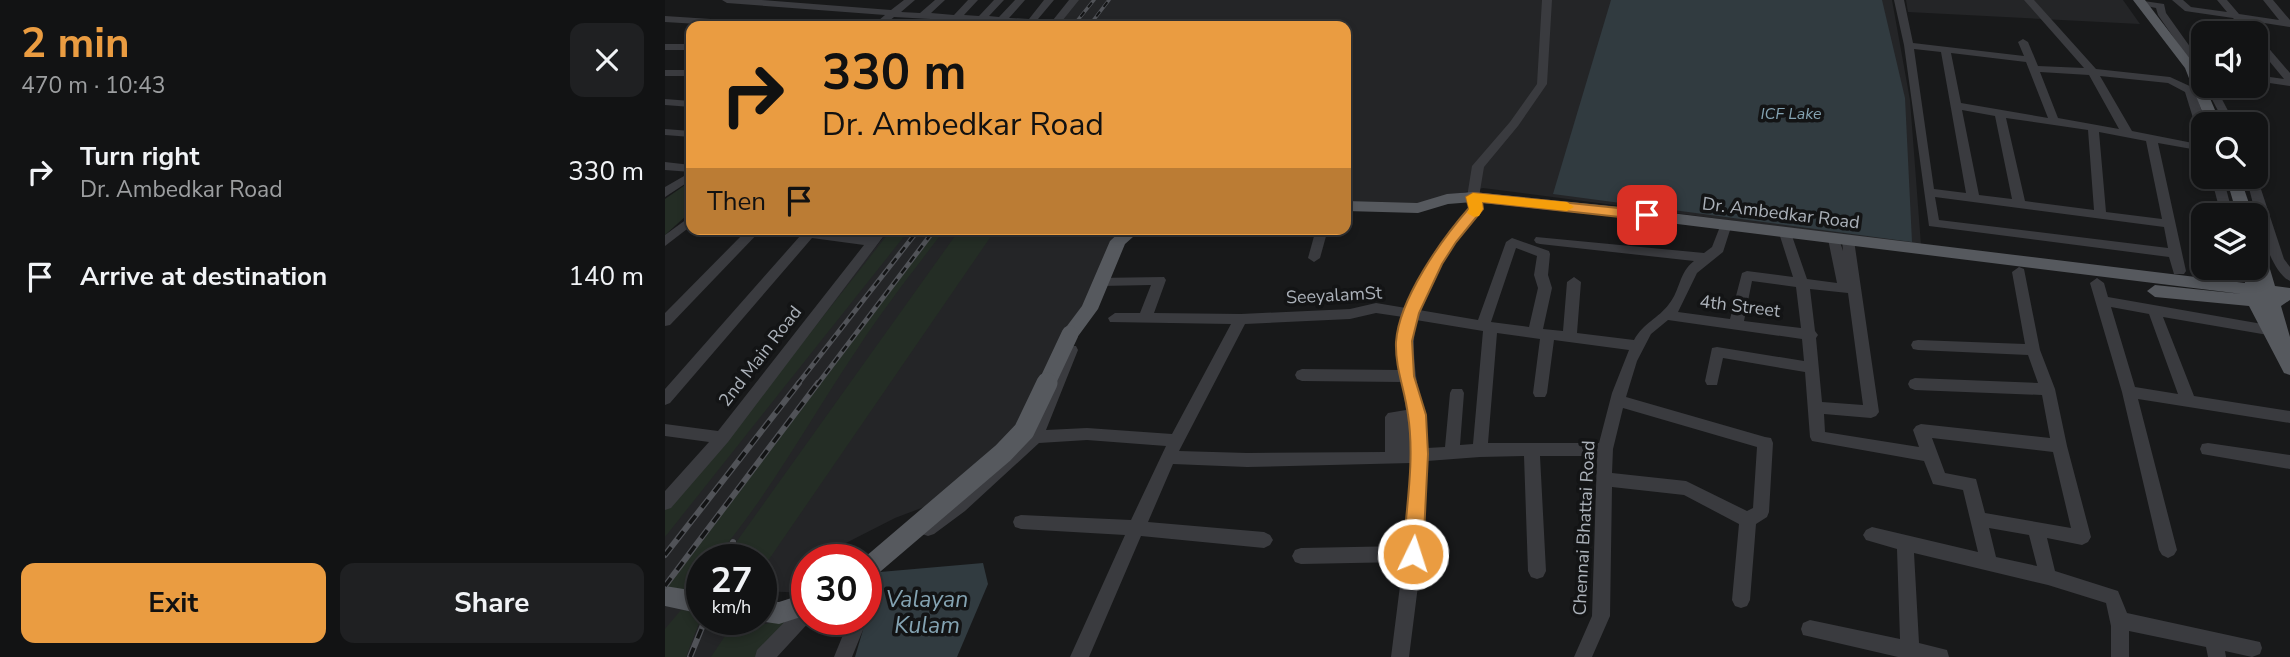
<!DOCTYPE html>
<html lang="en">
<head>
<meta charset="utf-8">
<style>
  :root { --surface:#121314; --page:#1f2022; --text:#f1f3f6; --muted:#9c9ea0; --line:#313234; --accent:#ea9c41 }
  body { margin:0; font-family:"Nunito Sans",sans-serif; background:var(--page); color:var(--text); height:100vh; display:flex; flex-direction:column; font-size:26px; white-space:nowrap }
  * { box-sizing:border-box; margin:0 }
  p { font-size:23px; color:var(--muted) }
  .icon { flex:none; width:38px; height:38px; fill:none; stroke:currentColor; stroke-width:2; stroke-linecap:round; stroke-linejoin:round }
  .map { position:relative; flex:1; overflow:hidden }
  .side { display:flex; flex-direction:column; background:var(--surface); width:665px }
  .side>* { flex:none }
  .hud { position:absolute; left:21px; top:21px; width:665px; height:214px; border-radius:14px; box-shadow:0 4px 10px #0003,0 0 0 2px var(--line); background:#ea9c41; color:#111; overflow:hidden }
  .tools { position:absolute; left:1526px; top:21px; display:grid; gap:14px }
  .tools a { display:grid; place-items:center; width:77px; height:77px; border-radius:14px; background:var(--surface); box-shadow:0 4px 10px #0003,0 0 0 2px var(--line); font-size:35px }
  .speed { position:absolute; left:21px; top:544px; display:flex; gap:14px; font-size:35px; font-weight:700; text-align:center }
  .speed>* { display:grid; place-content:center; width:91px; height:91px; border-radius:50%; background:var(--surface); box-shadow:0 4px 10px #0003,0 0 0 2px var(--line); line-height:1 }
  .speed small { font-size:18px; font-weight:400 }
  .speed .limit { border:10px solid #d22; background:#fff; color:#111 }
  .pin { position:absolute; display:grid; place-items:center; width:60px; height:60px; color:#fff; margin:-30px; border-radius:14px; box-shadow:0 4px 10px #0006 }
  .me { position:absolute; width:77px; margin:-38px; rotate:4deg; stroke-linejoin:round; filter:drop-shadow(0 0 5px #0008) }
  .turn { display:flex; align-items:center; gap:24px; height:147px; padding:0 21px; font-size:32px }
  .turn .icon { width:91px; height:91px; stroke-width:2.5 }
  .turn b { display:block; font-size:49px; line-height:60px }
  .then { display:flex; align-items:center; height:66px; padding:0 21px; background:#0003; gap:14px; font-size:26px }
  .round { display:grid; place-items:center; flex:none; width:74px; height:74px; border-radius:14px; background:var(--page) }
  .headline { display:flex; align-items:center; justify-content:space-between; height:119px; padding:0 21px }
  h1 { font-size:42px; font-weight:700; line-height:52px; color:var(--accent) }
  .cta { display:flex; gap:14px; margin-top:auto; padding:14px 21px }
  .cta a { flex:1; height:80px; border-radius:14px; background:var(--accent); color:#111; font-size:28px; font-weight:700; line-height:80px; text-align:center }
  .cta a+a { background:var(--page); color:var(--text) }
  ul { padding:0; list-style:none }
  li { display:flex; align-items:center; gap:21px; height:105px; padding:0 21px }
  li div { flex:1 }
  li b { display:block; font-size:26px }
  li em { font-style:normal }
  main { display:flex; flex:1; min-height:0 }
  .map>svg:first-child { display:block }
  .built { fill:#242527 }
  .green { fill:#242d25 }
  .water { fill:#313b40 }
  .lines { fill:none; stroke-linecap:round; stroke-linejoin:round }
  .minor { fill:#3a3b3f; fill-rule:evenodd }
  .major { fill:#56595e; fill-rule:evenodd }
  .rail-far2-casing { stroke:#515358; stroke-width:3.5 }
  .rail-far1-casing { stroke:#515358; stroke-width:5 }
  .rail-casing { stroke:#515358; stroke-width:6 }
  .rail-far2 { stroke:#131415; stroke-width:2; stroke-dasharray:6; stroke-linecap:butt }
  .rail-far1 { stroke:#131415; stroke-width:2.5; stroke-dasharray:7; stroke-linecap:butt }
  .rail { stroke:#131415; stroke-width:3.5; stroke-dasharray:10; stroke-linecap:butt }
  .major-bridge-far1 { stroke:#56595e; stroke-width:17 }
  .major-bridge { stroke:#56595e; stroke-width:21 }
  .route { fill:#ea9c41; stroke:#98652a; stroke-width:2 }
  .slow { fill:#f59e0b }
  .labels { text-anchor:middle; stroke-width:7; stroke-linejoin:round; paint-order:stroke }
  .far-water-label { font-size:16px; font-style:italic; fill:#84a3b2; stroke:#131415 }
  .street-label { font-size:18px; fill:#abb1b9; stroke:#131415 }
  .near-water-label { font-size:23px; font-style:italic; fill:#84a3b2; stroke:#131415 }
</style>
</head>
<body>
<main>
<section class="side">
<div class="headline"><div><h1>2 min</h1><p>470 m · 10:43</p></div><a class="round"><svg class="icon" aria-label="close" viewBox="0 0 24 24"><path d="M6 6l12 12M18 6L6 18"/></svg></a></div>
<ul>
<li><svg class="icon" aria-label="right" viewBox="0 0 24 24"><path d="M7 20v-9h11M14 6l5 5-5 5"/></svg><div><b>Turn right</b><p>Dr. Ambedkar Road</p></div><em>330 m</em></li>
<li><svg class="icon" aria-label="arrive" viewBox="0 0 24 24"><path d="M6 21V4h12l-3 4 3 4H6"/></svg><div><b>Arrive at destination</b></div><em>140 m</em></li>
</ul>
<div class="cta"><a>Exit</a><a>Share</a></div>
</section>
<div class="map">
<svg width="1625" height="657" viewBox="0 0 1625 657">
  <rect width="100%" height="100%" fill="#18191a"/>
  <!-- built -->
  <g class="built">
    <path d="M412,0H1227L1245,100L1256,245L818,188L748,204L681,203V26H388Z"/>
    <path d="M1241,0H1458L1475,24L1243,12Z"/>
    <path d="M225,229H456L365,432L267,504L230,518L179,544L170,560H142V593L96,591V560H37V620L115,617L86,657H0V511Z"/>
  </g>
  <!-- green -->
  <g class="green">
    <path d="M26,181V215H22L0,235V199Z"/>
    <path d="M227,229H245L0,537V509L63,437Z"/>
    <path d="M272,229H280C250,269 218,309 191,351C144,421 104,495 49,560H37V575L22,593L1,589Z"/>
    <path d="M295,229H331L96,571V560H64L72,541Z"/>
    <path d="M16,610L37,612V615L21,657H0V629Z"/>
    <path d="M133,614L95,657H46L70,621L101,624Z"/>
  </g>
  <!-- water -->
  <g class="water">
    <path d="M946,0H1217L1240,98L1247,242L888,194Z"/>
    <path d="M318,563L323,584L292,657H190L215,572Z"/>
  </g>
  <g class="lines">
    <!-- minor -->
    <g class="minor">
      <path d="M57,0H97L226,10L239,0H250L236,12L255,13L270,0H280L266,13L289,15L303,0H313L299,15L314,16L329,0H339L324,16L334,17L350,0H360L344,18L364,19L379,0H389L373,19L388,20L404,0H414L393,26L339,23L336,26H328L329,22L294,21L287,25L282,22L284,20L229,17L218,26H207L220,15L62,3Z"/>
      <path d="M877,0H887L882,84L853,126L819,167L814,197L818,209L780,256L754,310L813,320L841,242L847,238L884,251L885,254L883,275L887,288L878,329L898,331L902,282L909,277L916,282L912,333L969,340C979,322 993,319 1004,304C1015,291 1014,272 1029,261L875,244L871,243L869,240L871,237L1039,253L1047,247L1056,224H1064L1066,227L1058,252L1032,273L1013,312L1065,319L1077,273L1082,271L1128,277L1114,233L1116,230L1120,229L1126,233L1142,279L1172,283L1163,239L1165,236H1173L1178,251L1177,240L1183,236L1189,240L1214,412L1211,416L1206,418L1159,414L1160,432L1254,447L1248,430L1251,426L1256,424L1385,438L1377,395L1250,390L1245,388L1243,384L1245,380L1250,378L1373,383L1363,355L1253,350L1248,349L1246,345L1248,341L1253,340L1360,344L1347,272L1354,267L1359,269L1375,350L1390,389L1402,446L1426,537L1423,542L1417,545L1382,538L1390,571L1453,591L1462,613L1595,642L1597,648L1595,654L1587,657L1560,651L1561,657H1543L1541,647L1464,631V657H1446V626L1441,603L1383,585L1249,553L1254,643L1282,650L1284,657H1233L1138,635L1136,629L1138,623L1145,620L1235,639L1232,549L1201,540L1198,535L1201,530L1207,527L1313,552L1298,490L1268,484L1259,461L1147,441L1145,437L1140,372L1058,358L1052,385H1042L1040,381L1047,348L1052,347L1139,361L1137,339L1003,320L986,334L972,361L961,397L1100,437L1106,438L1108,443L1104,512L1102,517L1091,524L1085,600L1082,606L1076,608L1070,606L1067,600L1074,524L1019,495L947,487L945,616L927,657H909L927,616L932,456H875L881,571L878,577L872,579L866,577L863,571L859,456L815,457L762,461L757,554L744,657H726L738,562L636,564L630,562L627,556L630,550L636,548L740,546L746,463L582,467L508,464L483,522L599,532L605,535L608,540L605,545L599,548L476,536L424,657H405L460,535L356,529L350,527L348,522L350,517L356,515L466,520L501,446L422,440L374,443L300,511L269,534L263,536L257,534L255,529L257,524L288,501L364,433L401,346H411L413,350L381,430L422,428L507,434L566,324L445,322L443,318L450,313H475L486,285L436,286L431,284L429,281L431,278L499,277L501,280L489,313L576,314L685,309L711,303L741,308L770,251L806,209L802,197L807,166L845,122L872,84ZM851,248L872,256L869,275L873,288L864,327L826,322ZM1087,281L1131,287L1136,328L1079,321ZM1145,289L1183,293L1198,405L1157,402L1151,338L1153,335L1150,331ZM711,313L738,317L735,334V370L637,369L632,371L630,375L632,379L637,381L737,382L741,410L723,413L720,417V452L582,453L514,451L580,324L685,319ZM751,320L818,331L808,444L795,445L799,393L797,389H787L785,393L780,447L762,448L760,415L757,410C751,380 746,351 751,320ZM832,333L875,339L868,393L870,397H880L882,393L889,340L964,350L947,393L934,443H823ZM958,408L1092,447L1088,508L1082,511L1021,481L947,473L948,449ZM1267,438L1388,452L1406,528L1320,513L1311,479L1280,473ZM1324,528L1364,535L1372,566L1331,557Z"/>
      <path d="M1229,0H1239L1248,43L1359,56L1353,42L1358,39L1363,42L1373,66L1419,68L1359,0H1369L1431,69L1505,77L1529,88L1541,124H1538V134L1532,131L1520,92L1503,83L1435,76L1467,131L1538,145V151L1493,143L1517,253L1521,271L1519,274H1509L1504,257L1264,226L1239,45ZM1249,49L1276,52L1301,193L1269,189ZM1286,53L1361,62L1383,118L1296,103ZM1375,72L1424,75L1454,129L1393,118ZM1297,110L1330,116L1347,199L1314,195ZM1341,118L1423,130L1429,210L1360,201ZM1434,132L1481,141L1497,219L1441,212ZM1270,197L1499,227L1503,248L1274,220Z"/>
      <path d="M1472,0L1499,4L1501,13L1538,65V75L1534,74L1493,15L1491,8L1472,4Z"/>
      <path d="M1507,0H1518L1526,7L1562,12L1552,0H1562L1574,14L1614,20L1598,0H1608L1625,20V27L1580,20L1591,33H1581L1568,18L1520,11Z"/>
      <path d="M0,16L106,23L111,26H66L0,22Z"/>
      <path d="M1591,36L1594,37L1625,73V86L1591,81V75L1619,79L1591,45Z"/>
      <rect x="0" y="44" width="26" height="6"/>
      <rect x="0" y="70" width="26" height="6"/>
      <path d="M1540,86H1550L1570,124H1560Z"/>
      <path d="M0,99L26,101V107L0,105Z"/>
      <path d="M0,129L26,131V137L0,135Z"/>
      <path d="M0,162L26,165V180L0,197V187L26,172L0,170Z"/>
      <path d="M1591,174L1619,259L1625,267V281C1602,271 1588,201 1581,177H1591Z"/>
      <path d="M1546,177H1558L1568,215H1556Z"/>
      <path d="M26,216V226L0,246V235Z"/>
      <path d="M83,229H97L5,325L0,326V313Z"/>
      <path d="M110,229H154L205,237L211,229H224L63,442L6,508L0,510V491L44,442L0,436V424L53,431L199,245L147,238L5,403L0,405V389L135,236L116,233Z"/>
      <path d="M651,229H663L655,258L649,262L643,258Z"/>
      <path d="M1432,278L1439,283L1443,297L1603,325L1610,330L1603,335L1498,317L1529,396L1625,411V423L1473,399L1512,550L1509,555L1503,558L1497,555L1494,550L1457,392L1425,283ZM1446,307L1484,314L1513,394L1470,387Z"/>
      <path d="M1543,443L1625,455V469L1537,454L1535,449L1537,444Z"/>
      <path d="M203,567L209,569C213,579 211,593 207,602L201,604Z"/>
      <path d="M142,603V620H146L112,657H90L92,650L136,605Z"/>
      <path d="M201,618L202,620L187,657H169L184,620Z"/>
    </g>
    <!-- major -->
    <g class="major">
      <path d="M1468,0H1480L1532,68L1556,124H1542L1520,68Z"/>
      <path d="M1561,177H1575L1588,215H1572Z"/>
      <path d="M808,192L956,207L1580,283L1577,268H1591V244L1599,249L1610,286L1625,288V300L1616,306L1625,337V375L1619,373L1584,306L1490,297L1482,291L1490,285L1577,294L956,217L808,202L783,204L753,213L681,211V201L752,203L782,194Z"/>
      <path d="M458,229H477L460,244L433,309L411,339H399L396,334L417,306L445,241Z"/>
      <path d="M0,586L37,592V614L0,606Z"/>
      <path d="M142,593V615L114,624L88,620H96V601L114,602Z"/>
    </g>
    <defs>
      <g id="rail-far2">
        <path d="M408,26L429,0"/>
        <path d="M424,26L444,0"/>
      </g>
      <g id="rail-far1">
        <path d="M132,385L254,229"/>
        <path d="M152,385L270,229"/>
      </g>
      <g id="rail">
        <path d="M0,555L134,383"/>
        <path d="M60,560L68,542"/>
        <path d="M0,586L153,383"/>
        <path d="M25,657L40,620"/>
      </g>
    </defs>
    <!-- rail-far2 casing -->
    <use href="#rail-far2" class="rail-far2-casing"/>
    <!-- rail-far1 casing -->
    <use href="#rail-far1" class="rail-far1-casing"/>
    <!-- rail casing -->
    <use href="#rail" class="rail-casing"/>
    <!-- rail-far2 -->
    <use href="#rail-far2" class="rail-far2"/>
    <!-- rail-far1 -->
    <use href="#rail-far1" class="rail-far1"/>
    <!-- rail -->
    <use href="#rail" class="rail"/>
    <!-- major-bridge-far1 -->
    <path class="major-bridge-far1" d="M381,385L405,334"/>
    <!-- major-bridge -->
    <path class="major-bridge" d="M201,570L338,453L359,431L382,383"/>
  </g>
  <!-- route -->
  <path class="route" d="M808,193L982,211L989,215L982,220L817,202L818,209L791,242L777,264L754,313L747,341L749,376L761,415L763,454L758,554L755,560L748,563L741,560L738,554C741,509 750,460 743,415C740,390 730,368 731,342C734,299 776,240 804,208L801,197Z"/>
  <!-- slow -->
  <path class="slow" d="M808,193L902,202L909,207L902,211L817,202L818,209L814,216L809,217L802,213L804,209L801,197Z"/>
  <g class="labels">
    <!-- far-water labels -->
    <g class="far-water-label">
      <text x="1126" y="119">ICF Lake</text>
    </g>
    <!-- street labels -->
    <g class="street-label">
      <text transform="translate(1116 213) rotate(7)" y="6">Dr. Ambedkar Road</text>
      <text transform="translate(669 295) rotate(-3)" y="6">SeeyalamSt</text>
      <text transform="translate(1075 306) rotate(7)" y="6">4th Street</text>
      <text transform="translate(95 356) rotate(-52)" y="6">2nd Main Road</text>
      <text transform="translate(919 528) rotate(-87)" y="6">Chennai Bhattai Road</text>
    </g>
    <!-- near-water labels -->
    <g class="near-water-label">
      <text x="262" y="607">Valayan<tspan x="262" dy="26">Kulam</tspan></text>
    </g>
  </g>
</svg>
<div class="tools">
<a><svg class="icon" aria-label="sound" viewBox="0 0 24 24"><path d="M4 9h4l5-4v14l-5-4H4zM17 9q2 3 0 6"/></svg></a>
<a><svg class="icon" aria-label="search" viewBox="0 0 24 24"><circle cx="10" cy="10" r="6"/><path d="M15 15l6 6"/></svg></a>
<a><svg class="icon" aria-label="layers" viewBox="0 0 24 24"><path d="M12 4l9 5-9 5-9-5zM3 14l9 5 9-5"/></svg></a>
</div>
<div class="speed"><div>27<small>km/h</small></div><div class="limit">30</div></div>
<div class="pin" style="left:982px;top:215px;background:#d93025"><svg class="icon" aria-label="arrive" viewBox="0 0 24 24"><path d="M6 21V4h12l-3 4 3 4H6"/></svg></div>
<svg class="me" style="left:748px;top:554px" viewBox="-20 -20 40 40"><circle r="17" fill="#ea9c41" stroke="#fff" stroke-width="3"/><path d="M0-11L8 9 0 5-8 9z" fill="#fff"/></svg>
<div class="hud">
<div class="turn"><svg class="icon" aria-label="right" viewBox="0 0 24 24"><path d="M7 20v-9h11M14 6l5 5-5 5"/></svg><div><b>330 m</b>Dr. Ambedkar Road</div></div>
<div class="then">Then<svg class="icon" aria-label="arrive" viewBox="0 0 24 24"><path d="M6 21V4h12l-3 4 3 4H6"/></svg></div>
</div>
</div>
</main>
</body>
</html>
